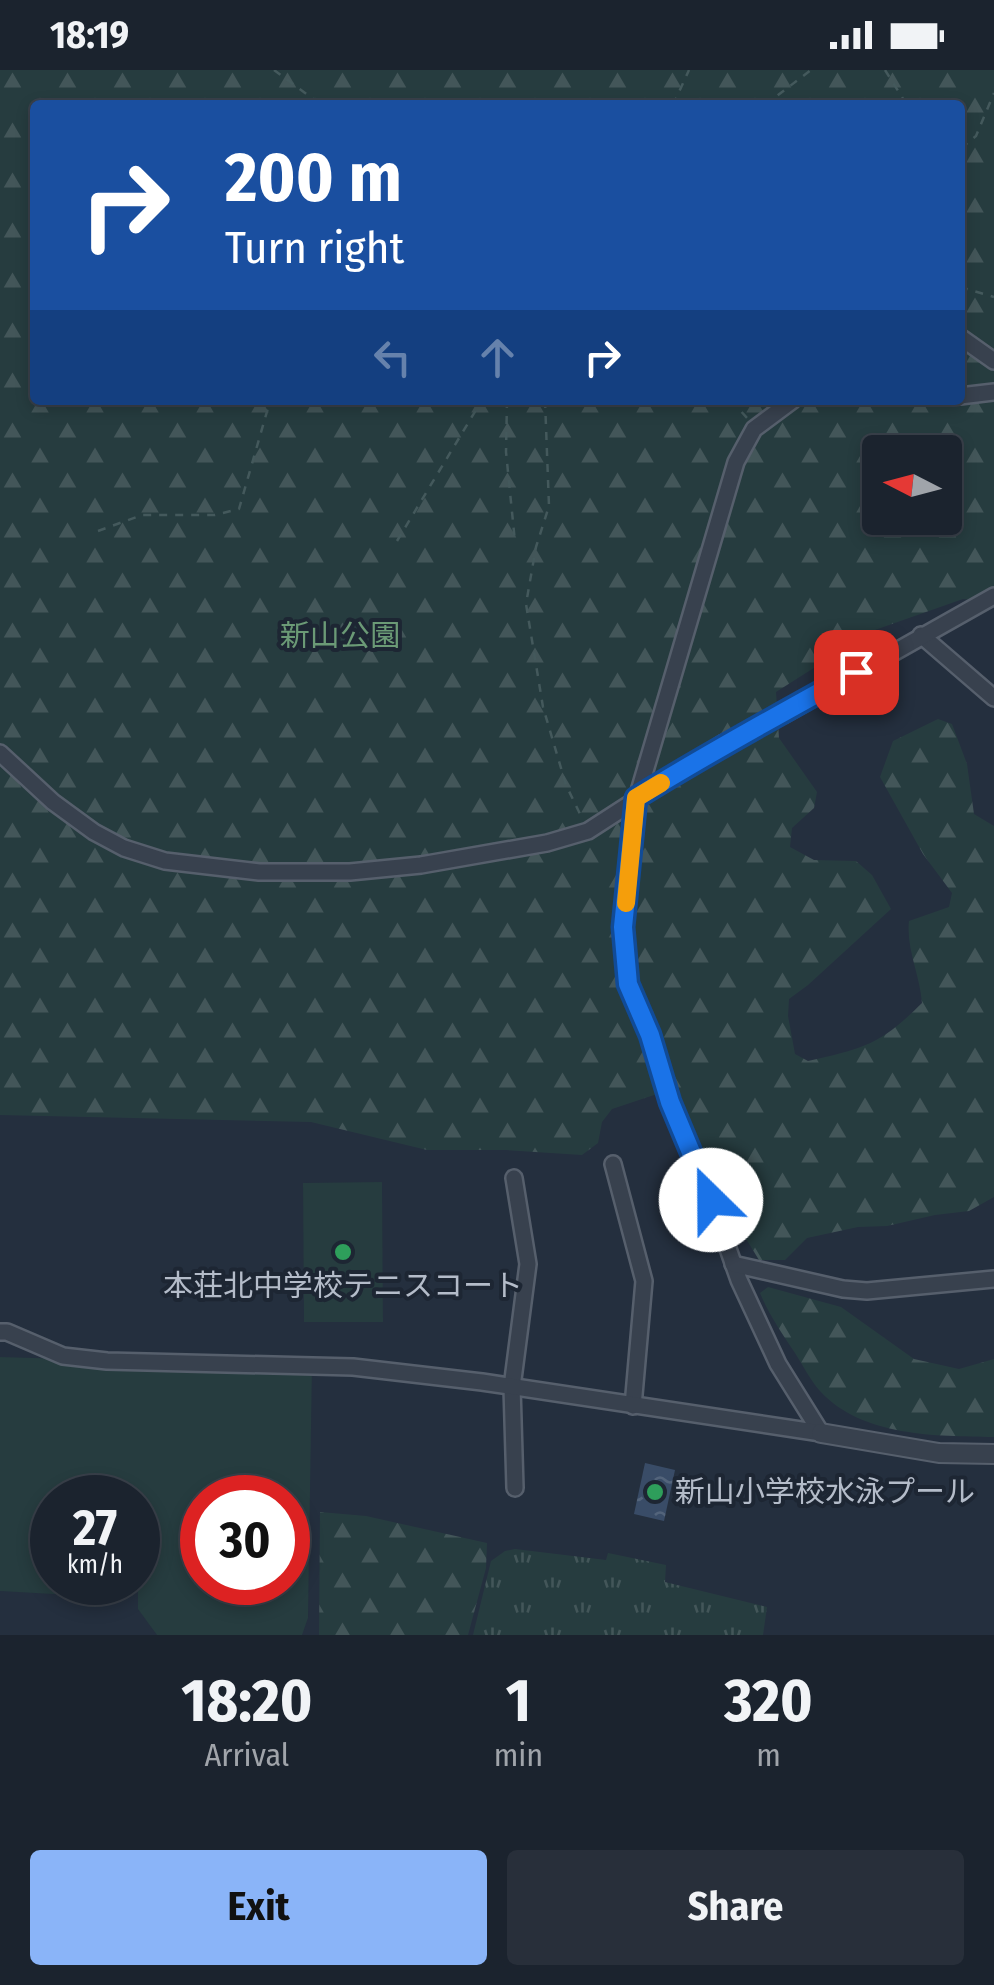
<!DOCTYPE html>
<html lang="en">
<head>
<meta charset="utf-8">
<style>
  :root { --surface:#1b232e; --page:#282f3a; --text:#f1f3f6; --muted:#a0a4aa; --line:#39404a; --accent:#8ab4f8 }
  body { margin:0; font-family:"Fira Sans Condensed","Noto Sans JP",sans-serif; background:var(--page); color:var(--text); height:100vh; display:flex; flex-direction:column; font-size:38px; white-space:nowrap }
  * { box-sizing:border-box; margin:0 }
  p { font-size:32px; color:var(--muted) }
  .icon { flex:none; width:55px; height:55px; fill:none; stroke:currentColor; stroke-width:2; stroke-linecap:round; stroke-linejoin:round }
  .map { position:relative; height:1565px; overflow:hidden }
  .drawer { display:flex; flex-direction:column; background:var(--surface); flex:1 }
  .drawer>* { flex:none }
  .banner { position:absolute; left:30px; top:30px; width:935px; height:305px; border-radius:10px; box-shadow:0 5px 15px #0003,0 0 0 2px var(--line); background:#1a4fa0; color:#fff; overflow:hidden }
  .needle { width:65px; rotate:276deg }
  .buttons { position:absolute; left:862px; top:365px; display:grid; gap:20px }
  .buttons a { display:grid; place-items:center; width:100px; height:100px; border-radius:10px; background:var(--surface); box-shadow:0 5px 15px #0003,0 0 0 2px var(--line); font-size:50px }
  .speed { position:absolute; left:30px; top:1405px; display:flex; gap:20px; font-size:50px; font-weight:700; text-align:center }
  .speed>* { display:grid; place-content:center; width:130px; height:130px; border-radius:50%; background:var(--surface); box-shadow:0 5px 15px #0003,0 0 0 2px var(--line); line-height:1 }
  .speed small { font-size:25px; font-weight:400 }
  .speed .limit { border:15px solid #d22; background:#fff; color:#111 }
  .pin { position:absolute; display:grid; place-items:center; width:85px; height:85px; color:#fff; margin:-42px; border-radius:20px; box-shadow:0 5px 15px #0006 }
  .me { position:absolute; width:110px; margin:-55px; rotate:337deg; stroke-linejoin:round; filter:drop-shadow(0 0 8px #0008) }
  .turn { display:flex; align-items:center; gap:35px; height:210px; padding:0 30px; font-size:45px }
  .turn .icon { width:130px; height:130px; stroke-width:2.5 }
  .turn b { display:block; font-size:70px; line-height:85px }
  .lanes { display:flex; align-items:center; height:95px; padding:0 30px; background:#0003; justify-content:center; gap:50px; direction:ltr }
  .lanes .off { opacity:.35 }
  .eta { display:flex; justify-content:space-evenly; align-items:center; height:170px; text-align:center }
  .eta b { font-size:60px; font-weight:700; line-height:70px }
  .primary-button { display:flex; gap:20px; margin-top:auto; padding:20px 30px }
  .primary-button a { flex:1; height:115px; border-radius:10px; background:var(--accent); color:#111; font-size:40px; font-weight:700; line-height:115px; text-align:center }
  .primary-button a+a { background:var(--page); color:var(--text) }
  .status { display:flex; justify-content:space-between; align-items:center; height:70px; padding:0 50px; background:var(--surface); direction:ltr }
  .status svg { height:28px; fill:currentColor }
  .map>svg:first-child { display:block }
  .grass { fill:url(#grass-tufts) }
  .forest { fill:url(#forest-firs); fill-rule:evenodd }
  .pitch { fill:#263c3f; fill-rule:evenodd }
  .water { fill:url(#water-ripples) }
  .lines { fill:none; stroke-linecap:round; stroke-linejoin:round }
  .minor-casing { stroke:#565f6c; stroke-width:20 }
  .tertiary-casing { stroke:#565f6c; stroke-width:22 }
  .path { stroke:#44595c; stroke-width:2.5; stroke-dasharray:8 8; stroke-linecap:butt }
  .minor { stroke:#38414e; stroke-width:15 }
  .tertiary { stroke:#38414e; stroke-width:18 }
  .route-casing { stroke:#114b97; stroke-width:25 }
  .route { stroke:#1a73e8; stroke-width:18 }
  .slow { stroke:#f59e0b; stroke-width:18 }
  .leisure-dot { fill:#2e9e5b; stroke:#1d2633; stroke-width:4 }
  .labels { text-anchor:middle; stroke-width:8; stroke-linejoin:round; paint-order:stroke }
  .park-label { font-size:30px; fill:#6b9a76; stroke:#1d2633 }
  .poi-label { font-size:30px; fill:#b4bcc9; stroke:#1d2633 }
</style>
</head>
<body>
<div class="status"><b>18:19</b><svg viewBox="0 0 49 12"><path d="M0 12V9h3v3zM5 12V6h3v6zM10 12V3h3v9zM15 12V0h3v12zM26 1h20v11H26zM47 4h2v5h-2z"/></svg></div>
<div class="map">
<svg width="994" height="1565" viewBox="0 0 994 1565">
  <defs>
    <pattern id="grass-tufts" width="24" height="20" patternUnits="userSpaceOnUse" patternTransform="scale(2.5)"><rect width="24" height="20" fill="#263c3f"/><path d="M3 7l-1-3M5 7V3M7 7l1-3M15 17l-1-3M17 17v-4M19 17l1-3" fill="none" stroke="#435659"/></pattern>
    <pattern id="forest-firs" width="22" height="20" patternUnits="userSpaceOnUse" patternTransform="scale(2.5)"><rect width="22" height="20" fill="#263c3f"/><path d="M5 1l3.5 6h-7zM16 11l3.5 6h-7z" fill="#435659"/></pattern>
    <pattern id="water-ripples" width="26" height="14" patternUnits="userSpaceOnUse" patternTransform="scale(2.5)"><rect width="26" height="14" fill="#394c67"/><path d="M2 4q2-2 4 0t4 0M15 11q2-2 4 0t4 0" fill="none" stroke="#53647b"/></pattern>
  </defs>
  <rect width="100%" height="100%" fill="#242f3e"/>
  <!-- grass -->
  <path class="grass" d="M515,1479L606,1490L608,1483L666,1495L665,1512L767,1537L763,1565H473L491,1491L505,1481Z"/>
  <!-- forest -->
  <g class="forest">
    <path d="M0,0H994V532L963,529L872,561L776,622L779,668L817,722L814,738L792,758L790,777L814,790L856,791L872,805L891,839L808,915L789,929L788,946L795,984L808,991C865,978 880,975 922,933C920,905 906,879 909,851L949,837L952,823L923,784L880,707L893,671L938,649L952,654L967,694L974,744L994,756V1127L969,1141L935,1145L887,1156L858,1157L807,1168L785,1190H759L732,1146L678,1033L654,1025L612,1039L602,1052L598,1073L582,1085L506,1080H427L311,1052L0,1045ZM35,35H960V330H35ZM880,382H945V448H880Z"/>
    <path d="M768,1217L841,1237L914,1289L959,1299L994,1289V1367C937,1366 862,1367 820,1321C810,1310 803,1295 795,1283C782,1263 769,1245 760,1223Z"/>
    <path d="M320,1442L366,1446L487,1473L486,1498L468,1565H319Z"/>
  </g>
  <!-- pitch -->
  <g class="pitch">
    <path d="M382,1112L383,1252H304L303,1113Z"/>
    <path d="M0,1287L312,1296L308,1548L302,1565H157L138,1539V1428H52V1512L102,1513L88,1526L0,1521ZM202,1428H288V1512H202Z"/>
  </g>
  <!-- water -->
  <path class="water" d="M645,1393L675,1400L664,1451L634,1444Z"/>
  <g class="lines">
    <defs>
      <g id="minor">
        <path d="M960,267L994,291"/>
        <path d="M960,326L994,322"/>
        <path d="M793,330L754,359L736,392L637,728L623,857L629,914L650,965L670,1032L711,1130L739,1210L778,1294L821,1363"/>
        <path d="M921,565L994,628"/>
        <path d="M0,683L53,732L94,762L124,778L165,791L259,802H350L421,795L547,773L588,761L724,673L783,645L994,526"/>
        <path d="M613,1094L644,1211L633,1336"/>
        <path d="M514,1108L528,1194L512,1317L515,1418"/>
        <path d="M733,1194L843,1219L867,1221L994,1209"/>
        <path d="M0,1262H7L63,1286L107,1291L353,1297L482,1312L821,1363"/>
      </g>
      <path id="tertiary" d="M821,1363L939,1383L994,1384"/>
    </defs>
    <!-- minor casing -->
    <use href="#minor" class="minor-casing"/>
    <!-- tertiary casing -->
    <use href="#tertiary" class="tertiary-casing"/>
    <!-- path -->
    <g class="path">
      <path d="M274,0L313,29L337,35"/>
      <path d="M885,0L907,35"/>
      <path d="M673,35L689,0"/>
      <path d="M765,35L811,0"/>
      <path d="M960,75H965L976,66L994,23"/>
      <path d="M960,217L994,227"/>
      <path d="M507,330L506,382L515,472"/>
      <path d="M545,330L549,436L536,477L526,534L543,637L566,715L581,746"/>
      <path d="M731,330L747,348"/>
      <path d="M98,461L142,445H215L239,439L268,338L275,330"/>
      <path d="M397,471L482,330"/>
    </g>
    <!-- minor -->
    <use href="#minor" class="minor"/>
    <!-- tertiary -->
    <use href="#tertiary" class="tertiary"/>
  </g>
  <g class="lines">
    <defs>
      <path id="route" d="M711,1130L670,1032L650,965L628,914L623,857L636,728C708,683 782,643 856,602"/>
    </defs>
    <!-- route casing -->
    <use href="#route" class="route-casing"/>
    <!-- route -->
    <use href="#route" class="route"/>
    <!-- slow -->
    <path class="slow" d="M626,833L636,728L661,713"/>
  </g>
  <!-- markers -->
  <g class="leisure-dot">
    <circle cx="343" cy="1182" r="10"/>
    <circle cx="655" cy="1422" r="10"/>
  </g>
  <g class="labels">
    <!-- park labels -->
    <g class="park-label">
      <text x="340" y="576">新山公園</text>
    </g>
    <!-- poi labels -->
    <g class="poi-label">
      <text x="343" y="1226">本荘北中学校テニスコート</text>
      <text x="675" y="1432" text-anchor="start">新山小学校水泳プール</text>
    </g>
  </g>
</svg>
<div class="buttons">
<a><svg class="needle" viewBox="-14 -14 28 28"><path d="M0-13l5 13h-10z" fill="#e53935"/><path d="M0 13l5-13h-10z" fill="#a0a4aa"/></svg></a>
</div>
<div class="speed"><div>27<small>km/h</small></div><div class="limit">30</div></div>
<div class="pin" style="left:856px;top:602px;background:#d93025"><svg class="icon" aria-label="arrive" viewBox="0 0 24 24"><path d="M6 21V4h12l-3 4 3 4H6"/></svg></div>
<svg class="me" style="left:711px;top:1130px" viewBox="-20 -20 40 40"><circle r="19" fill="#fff"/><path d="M0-13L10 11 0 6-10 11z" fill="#1a73e8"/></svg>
<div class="banner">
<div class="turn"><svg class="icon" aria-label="right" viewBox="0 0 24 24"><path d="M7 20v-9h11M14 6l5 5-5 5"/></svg><div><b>200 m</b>Turn right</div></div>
<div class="lanes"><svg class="icon off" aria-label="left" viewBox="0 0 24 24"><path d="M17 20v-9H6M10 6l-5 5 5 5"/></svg><svg class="icon off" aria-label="ahead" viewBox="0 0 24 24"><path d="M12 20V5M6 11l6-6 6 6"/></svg><svg class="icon" aria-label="right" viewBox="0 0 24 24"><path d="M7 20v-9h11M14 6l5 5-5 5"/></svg></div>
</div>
</div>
<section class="drawer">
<div class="eta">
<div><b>18:20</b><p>Arrival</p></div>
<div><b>1</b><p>min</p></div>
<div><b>320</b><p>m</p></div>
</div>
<div class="primary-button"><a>Exit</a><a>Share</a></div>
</section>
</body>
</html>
